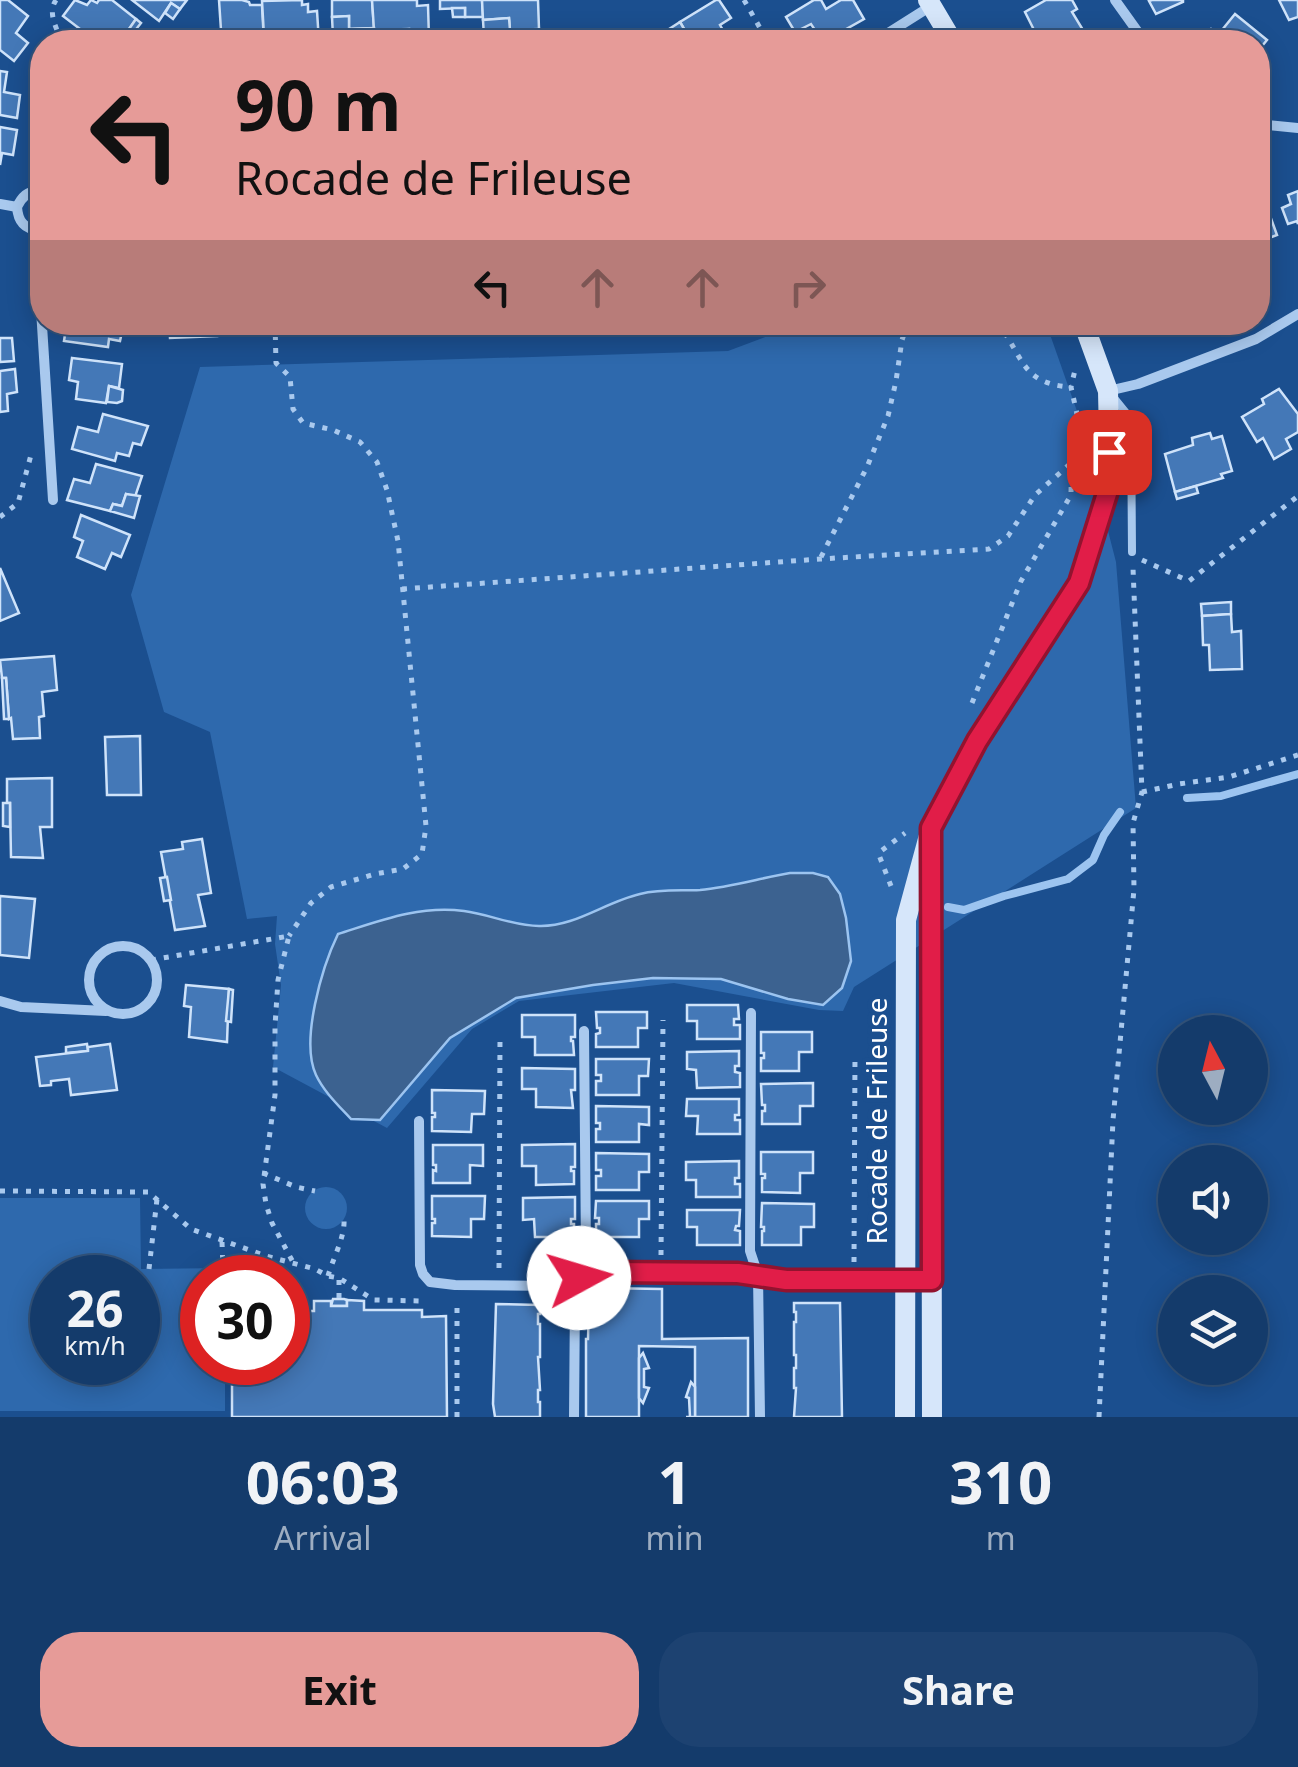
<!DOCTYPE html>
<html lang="en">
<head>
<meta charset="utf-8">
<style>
  :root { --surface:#143b6b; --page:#1d4271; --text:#f1f3f6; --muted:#9dadc1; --line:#33557e; --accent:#e69b98 }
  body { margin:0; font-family:"Noto Sans",sans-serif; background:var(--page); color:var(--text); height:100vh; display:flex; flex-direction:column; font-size:38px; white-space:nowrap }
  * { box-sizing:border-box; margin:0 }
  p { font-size:32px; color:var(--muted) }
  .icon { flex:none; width:55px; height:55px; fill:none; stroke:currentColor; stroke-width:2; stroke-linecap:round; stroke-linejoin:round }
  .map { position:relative; height:1417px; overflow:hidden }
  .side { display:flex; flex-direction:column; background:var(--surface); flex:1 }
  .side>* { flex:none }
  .banner { position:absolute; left:30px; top:30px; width:1240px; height:305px; border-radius:40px; box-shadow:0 5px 25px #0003,0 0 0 2px var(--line); background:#e69b98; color:#111; overflow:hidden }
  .needle { width:65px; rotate:353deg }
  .fabs { position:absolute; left:1158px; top:1015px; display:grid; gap:20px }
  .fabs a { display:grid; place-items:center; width:110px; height:110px; border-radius:50%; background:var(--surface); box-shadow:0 5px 25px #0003,0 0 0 2px var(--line); font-size:50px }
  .speed { position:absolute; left:30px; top:1255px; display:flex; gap:20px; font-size:50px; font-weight:700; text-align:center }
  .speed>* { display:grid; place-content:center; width:130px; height:130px; border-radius:50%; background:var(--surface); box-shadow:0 5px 25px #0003,0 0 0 2px var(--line); line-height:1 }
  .speed small { font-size:25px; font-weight:400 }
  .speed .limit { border:15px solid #d22; background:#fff; color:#111 }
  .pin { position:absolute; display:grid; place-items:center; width:85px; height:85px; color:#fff; margin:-42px; border-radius:20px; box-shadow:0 5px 15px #0006 }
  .me { position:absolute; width:110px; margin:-55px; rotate:84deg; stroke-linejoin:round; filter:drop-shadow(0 0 8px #0008) }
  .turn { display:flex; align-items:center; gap:35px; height:210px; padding:0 40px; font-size:45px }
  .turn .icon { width:130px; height:130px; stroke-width:2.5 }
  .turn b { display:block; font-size:70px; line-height:85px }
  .lanes { display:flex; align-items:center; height:95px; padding:0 40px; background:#0003; justify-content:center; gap:50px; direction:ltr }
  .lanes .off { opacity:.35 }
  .eta { display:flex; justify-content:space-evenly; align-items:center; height:170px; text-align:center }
  .eta b { font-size:60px; font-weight:700; line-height:70px }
  .cta { display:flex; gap:20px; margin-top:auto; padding:20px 40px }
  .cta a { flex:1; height:115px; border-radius:40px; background:var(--accent); color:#111; font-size:40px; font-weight:700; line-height:115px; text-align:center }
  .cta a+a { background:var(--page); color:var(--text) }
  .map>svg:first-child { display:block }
  .green { fill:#2e69ad; fill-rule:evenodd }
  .water { fill:#3c6290; stroke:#9cc4f0; stroke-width:2.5 }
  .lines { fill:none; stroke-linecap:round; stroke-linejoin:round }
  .stream { stroke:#9cc4f0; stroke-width:8 }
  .building { fill:#4478b7; stroke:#cfe3fa; stroke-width:2.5 }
  .path { stroke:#a9c9ee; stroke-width:5; stroke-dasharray:5 8; stroke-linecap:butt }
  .lane { stroke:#a9c9ee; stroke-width:8 }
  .street { stroke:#a9c9ee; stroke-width:10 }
  .secondary { stroke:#d6e6fa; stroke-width:20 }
  .route-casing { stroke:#92132f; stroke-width:25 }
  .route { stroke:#e11d48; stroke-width:18 }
  .labels { text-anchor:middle; stroke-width:9; stroke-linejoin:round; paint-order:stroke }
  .street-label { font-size:28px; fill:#fff; stroke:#1b4f8f }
</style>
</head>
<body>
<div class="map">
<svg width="1298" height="1417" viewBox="0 0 1298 1417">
  <rect width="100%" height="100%" fill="#1b4f8f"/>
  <!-- green -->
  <g class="green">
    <path d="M802,323H1046L1078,414L1116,562L1136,808L854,987L843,1011L819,1010L674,983L519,1001L472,1029L387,1128L273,1067L281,985L275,944L277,916L247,919L210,732L164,712L131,595L200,367L728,351Z"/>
    <circle cx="326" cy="1208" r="21"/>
    <path d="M0,1198H140L141,1269L225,1268V1277L202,1278V1362L225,1363V1411H0ZM52,1278H138V1362H52Z"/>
  </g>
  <!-- water -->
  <path class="water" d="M790,873H813L828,877L840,894L846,918L851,961L842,988L823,1005L788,999L721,979L653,978L593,985L516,998L450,1038L380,1120L351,1119C339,1106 324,1092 316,1075C300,1041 322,967 338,934C379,921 419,905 464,911C489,914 513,926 539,926C575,927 605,902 640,894C660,889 680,891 700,890C730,887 761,878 790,873Z"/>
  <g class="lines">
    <!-- stream -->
    <g class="stream">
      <path d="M1187,798L1221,796L1298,774"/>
      <path d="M948,907L964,910L1004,896L1068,879L1093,860L1104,835L1120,812"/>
    </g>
  </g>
  <!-- building -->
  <g class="building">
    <path d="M0,0H8L28,16L16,33L28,43L14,61L0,50Z"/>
    <path d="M75,0L87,5L91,0L97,3L99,0H112L136,19L120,42L106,33L100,42H97L63,16Z"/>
    <path d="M132,0H187L180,9L171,3L159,21Z"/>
    <path d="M219,0H242L249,2L250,5H262L264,42H236L235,30H221Z"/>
    <path d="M302,0V5L308,4V12L317,11L319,42H301V35L264,36L262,1Z"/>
    <path d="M332,0H372L374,28L349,29V16L332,17Z"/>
    <path d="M372,0H417V6L428,5L429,39H409V29L374,30Z"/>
    <path d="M440,0H482L483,17H465V8L440,9Z"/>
    <path d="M482,0H538L539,29L510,30L509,18L483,20Z"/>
    <path d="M716,0H719L731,18L720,25L724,32L719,35L723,42H676L675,41L687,34L680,22Z"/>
    <path d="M814,0H821L826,9L841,0H853L864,19L823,42L811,24L795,32L786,17Z"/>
    <path d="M1046,0H1072L1077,9L1072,12L1086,35L1071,42H1028L1026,39L1036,34L1025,12Z"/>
    <path d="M1152,0H1183V2L1156,14L1149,1Z"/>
    <path d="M1279,0H1298V17L1289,20Z"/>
    <path d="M171,3L180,9L173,19L165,13Z"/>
    <path d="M452,8H465V17H453Z"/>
    <path d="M1235,14L1267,40L1258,51V42H1198L1211,29L1221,38L1226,33L1222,30Z"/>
    <path d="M349,16V29L374,28V35L333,37L332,17Z"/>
    <path d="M509,18L510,30L539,29V34L484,37L483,20Z"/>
    <path d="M136,19L141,23L126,42H120Z"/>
    <path d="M680,22L687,34L675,41L676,42H668L663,33Z"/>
    <path d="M409,29V39L398,40V30Z"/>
    <path d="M221,30H235L236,42H222Z"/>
    <rect x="288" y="35" width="13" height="7"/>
    <path d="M0,71L7,72L4,92L20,95L17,118L0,115Z"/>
    <path d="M0,127L17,130L13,155L2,153L0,165Z"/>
    <path d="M1298,191V224L1297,221L1288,224L1282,208L1291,204L1288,195Z"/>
    <path d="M1258,193L1261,203L1265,202L1277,235L1258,242Z"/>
    <path d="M67,322H132L131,328L123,327L120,341L109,339L108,347L64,341Z"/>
    <path d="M169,322H185L186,331L216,330L217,336L170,338Z"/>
    <path d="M185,322H216V330L186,331Z"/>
    <path d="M303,322H345V330L304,331Z"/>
    <path d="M0,338H12L14,361L0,362Z"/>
    <path d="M72,358L122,364L119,388L109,386L106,403L76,399L78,382L69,380Z"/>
    <path d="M15,369L17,392L7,394L8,411L0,412V371Z"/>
    <path d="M109,386L123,390L122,401L117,403L107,402Z"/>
    <path d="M1279,389L1298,414V432L1286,439L1291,449L1274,459L1263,438L1257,442L1242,417L1264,404L1262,399Z"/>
    <path d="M103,414L148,426L141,445L133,443L129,456L117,453L115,461L72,449L78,427L98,432Z"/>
    <path d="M1210,433L1212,439L1222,436L1232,471L1221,474L1223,478L1175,492L1165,454L1193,445L1192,438Z"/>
    <path d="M96,464L142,476L135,497L126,494L122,506L113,504L110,511L67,500L74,479L90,483Z"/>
    <path d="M1196,486L1198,493L1177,499L1175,492Z"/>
    <path d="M126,494L140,496L134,518L110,511L113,504L122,506Z"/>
    <path d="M81,515L130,535L121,557L112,553L105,569L77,557L83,541L74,537Z"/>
    <path d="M0,568L19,613L0,621Z"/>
    <path d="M1231,602V614L1202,616L1201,604Z"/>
    <path d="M1231,614L1232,632L1241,631L1242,669L1210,670L1209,645H1203L1202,616Z"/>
    <path d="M54,656L57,690L42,692L44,716L39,717L40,738L13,739L11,718L9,719L6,678H2L0,660Z"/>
    <path d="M2,678H6L9,719H4Z"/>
    <path d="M140,736L141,795H107L105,737Z"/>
    <path d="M52,778V827H40L43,858L11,857L10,803H7V779Z"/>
    <path d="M3,803H10V827L3,826Z"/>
    <path d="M202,839L211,893L198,895L205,926L175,930L161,852L183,849L182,842Z"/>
    <path d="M167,877L171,900L164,901L160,878Z"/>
    <path d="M0,896L35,899L29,958L0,955Z"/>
    <path d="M186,985L229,989L227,1042L189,1037L191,1007L184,1006Z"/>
    <path d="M229,989L233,990L231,1022L226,1021Z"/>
    <path d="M687,1005H738L739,1019H734V1025H740V1039H697V1021H687Z"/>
    <path d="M596,1012H647V1028H638V1047H596V1034L600,1033V1028H597Z"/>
    <path d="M522,1015H575V1037H571V1041H573L574,1055H535V1037H522Z"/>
    <path d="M761,1032H812V1052H799V1071H761V1058H764V1053H761Z"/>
    <path d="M87,1044L88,1051L66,1053V1047Z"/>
    <path d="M110,1044L117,1090L71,1095L69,1079L51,1081V1085L40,1086L36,1057L88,1051V1047Z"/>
    <path d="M739,1051V1066H735V1072L740,1073V1087L697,1088L696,1070L687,1069V1052Z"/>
    <path d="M596,1059H649L648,1076H639V1095H596V1081H601V1075H596Z"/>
    <path d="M522,1068L575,1069V1090H571L573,1108L536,1107V1089H522Z"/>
    <path d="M813,1083V1106H800V1124H762V1111H765V1105H762L761,1084Z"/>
    <path d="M432,1090L485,1091L484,1114H472L471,1132L432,1131V1117H435V1113H432Z"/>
    <path d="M687,1099H739V1115H735V1120H740V1134H697L698,1116H686Z"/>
    <path d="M596,1106L649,1107V1125L639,1124V1142H596V1129H600V1123H596Z"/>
    <path d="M575,1144V1167H571V1171H574V1184L536,1185V1166H522V1145Z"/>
    <path d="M433,1145H483V1166L470,1165V1183H433V1170L436,1171V1165H433Z"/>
    <path d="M761,1152H813V1173H800V1193L762,1192V1178H765V1174H761Z"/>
    <path d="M596,1153L649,1154V1172H639V1190H596V1176H601V1170H596Z"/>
    <path d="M739,1161V1178H735V1184H740V1197H696V1180H686V1162Z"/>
    <path d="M432,1196H485L484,1219H471V1237L432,1236V1223H435V1219H432Z"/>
    <path d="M575,1197V1219H571V1224H574V1237H535L534,1219L523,1220V1198Z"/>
    <path d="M596,1201H649V1219H639V1237H596V1224H599V1218H595Z"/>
    <path d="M762,1203L814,1204V1227H801V1245H762V1231H764V1227H761Z"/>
    <path d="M687,1210H740L739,1226H736L735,1230L740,1231V1245H697V1227H687Z"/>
    <path d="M600,1288V1304H589V1297Z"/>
    <path d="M600,1288L662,1289V1339L748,1338V1417H695V1347L639,1346V1417H586V1339H588L589,1304H600Z"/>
    <path d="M333,1299H344L347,1300V1306H331Z"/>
    <path d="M347,1300L364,1301V1310H422V1317L446,1316L447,1417H232V1362H288V1311H314V1301H331V1306H347Z"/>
    <path d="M794,1303H840L842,1417H794L796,1388H794V1368H796V1355H794V1322H796V1312H794Z"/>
    <path d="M496,1304L540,1305V1314H538V1324H540V1357H538L540,1390H538V1402H540V1417H495L493,1404Z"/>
    <path d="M643,1353L649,1368L644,1369V1387L649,1388L643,1403L639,1398V1358Z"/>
    <path d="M691,1382L695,1387V1417H686H690L689,1398L686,1397Z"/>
  </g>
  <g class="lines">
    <!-- path -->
    <g class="path">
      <path d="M56,0C47,13 57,29 62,42"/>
      <path d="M744,0L768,42"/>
      <path d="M275,322L276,363L290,377L293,409L303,423L333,430L360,442L377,462L387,490L398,541L426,826L422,854L403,869L375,874L331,887L311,903L289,936"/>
      <path d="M997,322C1024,357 1021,384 1071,387"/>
      <path d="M0,517L18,503L31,455"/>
      <path d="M821,557L867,467L888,416L896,381L902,340L908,322"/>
      <path d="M1142,560L1189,581L1298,496"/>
      <path d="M402,589L820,559L989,549L1008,536L1035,495L1070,464"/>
      <path d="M972,703L1021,581L1071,495L1072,420L1077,414L1071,387L1075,370"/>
      <path d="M1142,792L1179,784L1229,777L1298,755"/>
      <path d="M891,886L879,855L881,851L905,833"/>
      <path d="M151,960L289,936L278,980L275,1026V1095L263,1184L266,1204L272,1223L294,1264"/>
      <path d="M263,1173L296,1187L315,1191"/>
      <path d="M0,1191L148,1192L191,1229L266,1256L315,1269L328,1276L339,1278L374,1300L424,1301"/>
      <path d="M222,1242L223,1268"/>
      <path d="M661,1255L663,1020"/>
      <path d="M854,1262L855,1054"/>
      <path d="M499,1268L500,1038"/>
      <path d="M149,1269L157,1199"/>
      <path d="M328,1276C333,1258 345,1237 344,1220"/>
      <path d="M339,1298V1278"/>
      <path d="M457,1417V1303"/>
      <path d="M1099,1417L1113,1120L1134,889L1133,823L1142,792L1133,568"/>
    </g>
    <!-- lane -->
    <path class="lane" d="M1114,398L1131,419L1132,552"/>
    <!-- street -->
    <g class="street">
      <path d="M1115,0L1145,42"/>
      <path d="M874,42L931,6"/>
      <path d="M1258,124L1298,128"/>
      <path d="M0,204L17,207"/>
      <path d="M36,230L53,500"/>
      <path d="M38,230C24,229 18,221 17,207C22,196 30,189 42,192"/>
      <path d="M1108,391L1138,384L1256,339L1298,314"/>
      <circle cx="123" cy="980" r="34"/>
      <path d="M0,1001L21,1007L106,1011"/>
      <path d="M751,1013L750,1251L758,1275L760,1417"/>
      <path d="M419,1121L420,1265L423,1274L430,1282L455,1285L553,1286L606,1273H738L786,1280H932"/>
      <path d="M574,1417L575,1295L586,1251L584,1031"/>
    </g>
    <!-- secondary -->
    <g class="secondary">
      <path d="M928,0L953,42"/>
      <path d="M931,855L932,1417"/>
      <path d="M905,1417L906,920L931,828L977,741L1079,583L1110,484L1108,391L1083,322"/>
    </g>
  </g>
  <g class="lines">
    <defs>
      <path id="route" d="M579,1278L606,1272L738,1273L786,1280H932L931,828L977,741L1079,583L1110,484L1109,452"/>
    </defs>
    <!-- route casing -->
    <use href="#route" class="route-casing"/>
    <!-- route -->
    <use href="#route" class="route"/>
  </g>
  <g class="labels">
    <!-- street labels -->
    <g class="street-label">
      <text transform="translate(877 1121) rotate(-90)" y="10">Rocade de Frileuse</text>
    </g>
  </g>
</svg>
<div class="fabs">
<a><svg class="needle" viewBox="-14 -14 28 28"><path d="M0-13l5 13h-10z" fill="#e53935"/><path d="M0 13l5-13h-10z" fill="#9dadc1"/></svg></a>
<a><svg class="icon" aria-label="sound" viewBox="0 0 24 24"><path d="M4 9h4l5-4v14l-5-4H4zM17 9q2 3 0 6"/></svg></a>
<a><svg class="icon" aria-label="layers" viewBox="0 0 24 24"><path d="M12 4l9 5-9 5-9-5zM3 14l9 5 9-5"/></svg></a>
</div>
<div class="speed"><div>26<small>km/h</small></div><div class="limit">30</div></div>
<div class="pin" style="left:1109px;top:452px;background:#d93025"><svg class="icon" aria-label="arrive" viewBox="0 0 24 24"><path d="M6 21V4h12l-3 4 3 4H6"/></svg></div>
<svg class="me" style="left:579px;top:1278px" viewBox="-20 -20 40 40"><circle r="19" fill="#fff"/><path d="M0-13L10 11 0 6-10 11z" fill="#e11d48"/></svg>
<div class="banner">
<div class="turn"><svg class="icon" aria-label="left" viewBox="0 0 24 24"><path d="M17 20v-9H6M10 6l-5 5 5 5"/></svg><div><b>90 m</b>Rocade de Frileuse</div></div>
<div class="lanes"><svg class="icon" aria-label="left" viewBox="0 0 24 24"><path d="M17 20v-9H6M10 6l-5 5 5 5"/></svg><svg class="icon off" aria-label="ahead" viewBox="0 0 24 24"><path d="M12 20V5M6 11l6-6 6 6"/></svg><svg class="icon off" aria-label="ahead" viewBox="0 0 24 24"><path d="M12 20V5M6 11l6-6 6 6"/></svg><svg class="icon off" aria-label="right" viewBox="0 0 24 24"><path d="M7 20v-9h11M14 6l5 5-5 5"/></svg></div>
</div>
</div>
<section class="side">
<div class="eta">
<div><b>06:03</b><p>Arrival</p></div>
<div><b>1</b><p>min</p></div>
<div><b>310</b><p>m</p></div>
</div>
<div class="cta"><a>Exit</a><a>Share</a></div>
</section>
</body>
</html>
